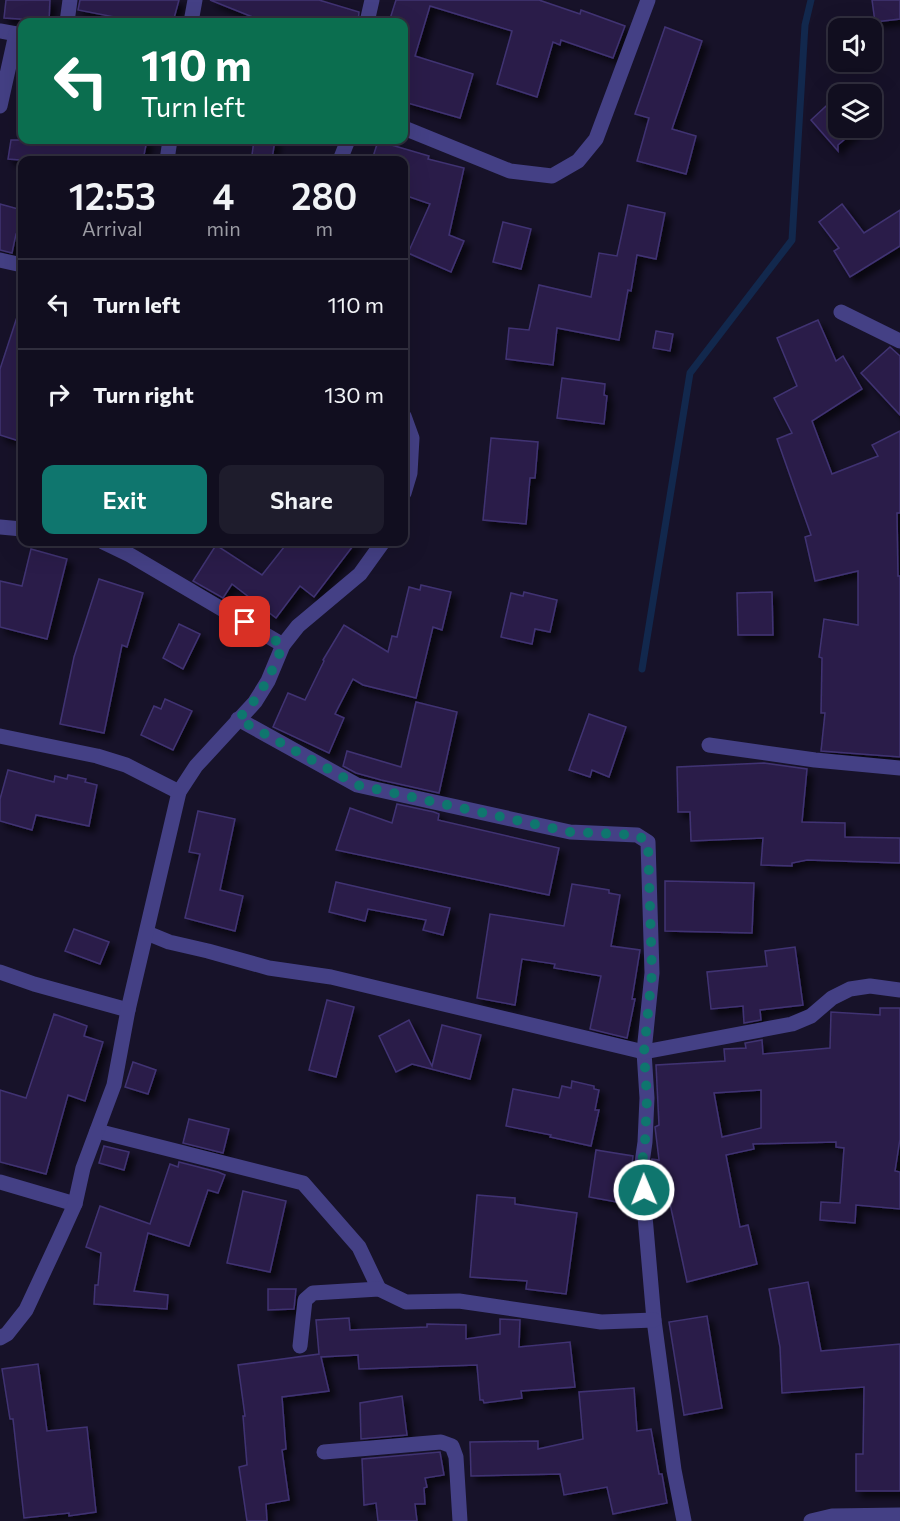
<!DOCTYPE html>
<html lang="en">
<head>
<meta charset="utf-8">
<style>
  :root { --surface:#110e1f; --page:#1e1c2c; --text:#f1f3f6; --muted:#9c9ca4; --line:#302e3d; --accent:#0f766e }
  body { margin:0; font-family:Commissioner,sans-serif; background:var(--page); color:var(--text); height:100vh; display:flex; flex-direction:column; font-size:22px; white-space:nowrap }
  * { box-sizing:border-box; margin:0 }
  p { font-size:20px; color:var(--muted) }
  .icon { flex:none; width:33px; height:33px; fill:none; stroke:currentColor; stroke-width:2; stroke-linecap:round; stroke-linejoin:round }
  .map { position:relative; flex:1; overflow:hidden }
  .drawer { position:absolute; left:18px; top:156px; width:390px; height:390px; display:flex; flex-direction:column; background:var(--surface); border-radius:12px; box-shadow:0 6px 24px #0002,0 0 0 2px var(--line) }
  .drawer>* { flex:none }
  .guide { position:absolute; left:18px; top:18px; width:390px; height:126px; border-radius:12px; box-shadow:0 6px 24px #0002,0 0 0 2px var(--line); background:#0b6e4f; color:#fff; overflow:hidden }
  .fabs { position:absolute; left:828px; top:18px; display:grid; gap:12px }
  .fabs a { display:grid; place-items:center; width:54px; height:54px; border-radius:12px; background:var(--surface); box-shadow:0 6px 24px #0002,0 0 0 2px var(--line); font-size:30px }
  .pin { position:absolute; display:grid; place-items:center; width:51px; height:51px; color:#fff; margin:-26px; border-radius:12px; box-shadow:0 3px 9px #0006 }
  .me { position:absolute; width:66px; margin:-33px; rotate:359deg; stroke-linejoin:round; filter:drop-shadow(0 0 4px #0008) }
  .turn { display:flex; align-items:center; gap:21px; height:126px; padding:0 24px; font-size:27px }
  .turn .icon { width:78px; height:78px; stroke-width:2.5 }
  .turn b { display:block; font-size:42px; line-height:51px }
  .eta { display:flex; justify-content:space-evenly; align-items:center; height:102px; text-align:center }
  .eta b { font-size:36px; font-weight:600; line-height:42px }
  .action { display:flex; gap:12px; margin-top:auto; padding:12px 24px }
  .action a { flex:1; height:69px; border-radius:12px; background:var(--accent); color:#fff; font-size:24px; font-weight:600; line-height:69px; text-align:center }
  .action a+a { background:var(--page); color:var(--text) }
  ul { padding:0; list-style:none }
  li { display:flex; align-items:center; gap:18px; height:90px; padding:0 24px; border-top:2px solid var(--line) }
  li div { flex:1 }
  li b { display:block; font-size:22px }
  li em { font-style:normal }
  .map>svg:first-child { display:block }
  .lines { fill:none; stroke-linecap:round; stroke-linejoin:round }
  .stream { stroke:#12284d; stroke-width:7 }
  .building { fill:#291f49; stroke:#413373; stroke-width:1.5; fill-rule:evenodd; filter:url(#shadow) }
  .street { stroke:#444085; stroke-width:15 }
  .route { stroke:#0f766e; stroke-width:10; stroke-dasharray:0 18 }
</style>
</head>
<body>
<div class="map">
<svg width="900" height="1521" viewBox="0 0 900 1521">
  <defs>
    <filter id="shadow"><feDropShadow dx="5.5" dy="5.5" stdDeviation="3" flood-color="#0009"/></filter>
  </defs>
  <rect width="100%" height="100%" fill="#171229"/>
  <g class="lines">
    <!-- stream -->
    <path class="stream" d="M642,669L690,373L792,240L805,25L811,0"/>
  </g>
  <!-- building -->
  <g class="building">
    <path d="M6,0H50L49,21L4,18Z"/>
    <path d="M80,0H179L173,22H140L78,10Z"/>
    <path d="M210,0H319L359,12L358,22H265Z"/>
    <path d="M396,0H539L580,14L581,10L625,26L613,58L561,40L560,45L553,42L537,97L497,84L512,31L430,6L415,56L473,74L460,118L404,102V22H389Z"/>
    <path d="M872,0H900V19L875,22Z"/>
    <path d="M665,27L702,41L672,129L696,136L686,174L637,161L649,118L635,114Z"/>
    <path d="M838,95V128H858L838,145V151L811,120Z"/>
    <path d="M11,140H147L143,160H20L8,159Z"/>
    <path d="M254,140H275L272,159L252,155Z"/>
    <path d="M378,141L429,156L428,159L464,168L449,235L464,241L451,272L408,253L430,204L404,195V160H372Z"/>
    <path d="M0,204L22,210V235L16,234L12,253L0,250Z"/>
    <path d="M842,204L864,233L900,210V246L850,277L834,251L839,248L819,222Z"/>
    <path d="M628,205L665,213L656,259L637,255L631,291L628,290L619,340L557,328L553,365L506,359L509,328L529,330L539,285L591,297L599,253L617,256Z"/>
    <path d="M503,222L531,229L521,269L493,262Z"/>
    <path d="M19,311L22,312V429L19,441L0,435V369Z"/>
    <path d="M818,320L836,361L843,356L862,389L812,421L832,474L878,456L872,445L900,431V513H897L898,576H900V757L821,751L825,713H821L822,658L819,657L824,619L858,625V571L815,581L805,537L811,535L777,439L792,433L774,398L797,386L777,338Z"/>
    <path d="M656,331L673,334L670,351L653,348Z"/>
    <path d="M890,347L900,356V415L861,373Z"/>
    <path d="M562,378L605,384L604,395L607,396L604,424L557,418Z"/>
    <path d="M491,438L538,442L535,478H530L526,524L483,520Z"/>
    <path d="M288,542H356L314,597L300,586L276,618L232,584L223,598L193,581L216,545L262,575Z"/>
    <path d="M31,549L67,559L47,639L0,627V581L22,586Z"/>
    <path d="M99,579L143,593L127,647L122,645L104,733L60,724L74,657Z"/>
    <path d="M421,585L451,592L442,630L433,627L416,698L363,685L353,679L335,714L344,718L329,753L273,727L288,693L305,700L324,661L323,660L344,625L388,652L392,636L397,637L409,587L420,590Z"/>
    <path d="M524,592L557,600L550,632L535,629L532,644L501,637L511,593L523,596Z"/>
    <path d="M772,592L773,635H738L737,593Z"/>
    <path d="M179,624L200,634L183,669L163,658Z"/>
    <path d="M165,699L192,711L173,750L141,735L154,706L161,709Z"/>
    <path d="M416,702L457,712L439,793L381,780L356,773L343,766L347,751L401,767Z"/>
    <path d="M589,714L626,727L609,777L592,770L590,777L569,770Z"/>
    <path d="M764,763L807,769L802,822L845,823V837L900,838V863L807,860L792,863V866L761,865L763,838L691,841L690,812H678L677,767Z"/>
    <path d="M8,770L54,782L55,776L67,779L68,775L86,779L85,782L97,785L89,826L36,815L32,830L0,821V799Z"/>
    <path d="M397,804L434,812L439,814L438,820L559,848L549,895L336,850L350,808L392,823Z"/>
    <path d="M198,811L235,819L220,890L243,896L235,931L185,918L200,854L189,852Z"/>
    <path d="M665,881L754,883L752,933L665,931Z"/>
    <path d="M336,882L450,908L443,935L423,930L426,920L368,909L365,921L329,912Z"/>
    <path d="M572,884L609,890V893L620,895L611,946L640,950L632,999H635L627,1038L590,1029L601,976L554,968L555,964L522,959L515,1005L477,998L490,914L564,926Z"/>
    <path d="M74,929L109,942L100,964L65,951Z"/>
    <path d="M795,947L803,1005L760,1010L761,1020L744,1023L743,1006L711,1009L707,972L767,966L765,951Z"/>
    <path d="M327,1000L354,1007L336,1077L309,1070Z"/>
    <path d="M880,1008H900V1139L895,1171L900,1172V1209L856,1205L855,1223L820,1220L821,1202L840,1203L844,1148L836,1147V1142L753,1144L754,1149L726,1155L740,1227L748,1225L757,1264L687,1282L667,1190L658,1192L652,1165V1159L659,1160L655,1127L659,1125L656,1065L725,1061L724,1049L746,1048L745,1043L762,1040L763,1054L830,1048L831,1012L880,1015ZM761,1090V1128L722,1137L714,1093Z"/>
    <path d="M54,1014L87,1026L84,1036L103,1042L85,1101L68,1095L46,1174L0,1162V1090L26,1098Z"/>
    <path d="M409,1020L432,1066L442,1025L481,1035L470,1079L412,1064L396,1072L379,1036Z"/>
    <path d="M133,1062L156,1070L148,1094L125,1087Z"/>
    <path d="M572,1081L594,1086V1089L599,1090L595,1110H599L591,1146L550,1137L551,1135L506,1126L513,1089L559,1098L562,1086L571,1088Z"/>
    <path d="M189,1119L229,1129L223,1153L183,1143Z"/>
    <path d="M104,1146L129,1152L124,1170L99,1163Z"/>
    <path d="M596,1150L633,1156L628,1204L589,1197Z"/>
    <path d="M179,1162L218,1172L225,1175L218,1193L208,1190L189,1246L148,1233L134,1291L168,1295L167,1309L94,1304L95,1285H98L101,1253L86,1247L100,1206L150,1224L170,1164L178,1167Z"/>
    <path d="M243,1191L286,1201L270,1272L227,1263Z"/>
    <path d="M477,1195L515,1198V1204L577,1213L566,1294L526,1289L527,1281L470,1277Z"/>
    <path d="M808,1282L821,1351L900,1344V1491H856V1454H863L864,1387L782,1393L780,1347L769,1289Z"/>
    <path d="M268,1289H296L294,1309L268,1310Z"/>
    <path d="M707,1316L722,1408L684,1415L669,1322Z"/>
    <path d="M349,1318L350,1330L427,1327V1324L466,1325V1339L500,1334V1319L520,1320L519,1347L570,1342L575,1387L521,1391L522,1398L484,1403L483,1400H480L477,1365L359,1369L358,1355L321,1357L329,1391L282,1397L286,1449L282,1450L289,1500L266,1504L267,1521H247L239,1467L247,1465L243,1416H245L238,1365L319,1354L316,1320Z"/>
    <path d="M38,1364L47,1431L87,1427L96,1512L69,1516V1513L24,1518L13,1419H10L2,1369Z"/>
    <path d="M634,1388L637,1431L651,1429L659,1474H662L667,1503L613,1514L607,1487L564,1495L560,1474L471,1476L470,1442L538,1441V1449L583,1439L579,1392Z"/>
    <path d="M402,1396L407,1435L361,1439L360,1403Z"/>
    <path d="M440,1452L444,1475L425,1478L427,1487L424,1488L425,1504H415L417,1521H378L376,1503L364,1505L362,1459Z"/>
  </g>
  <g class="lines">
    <!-- street -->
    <g class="street">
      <path d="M67,22L70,0"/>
      <path d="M191,22L195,0"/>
      <path d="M367,22L372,0"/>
      <path d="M0,31L22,35"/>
      <path d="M0,106L16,34"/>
      <path d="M404,128L510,171L552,176L578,161L596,139L648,0"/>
      <path d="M167,160L170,140"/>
      <path d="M340,160L348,140"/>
      <path d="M0,260L22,265"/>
      <path d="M841,312L900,341"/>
      <path d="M404,416L412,438L410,473L404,493"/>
      <path d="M0,527L22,529"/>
      <path d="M103,542L130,555L283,645"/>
      <path d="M238,719L357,785L570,832L637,835L648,842L652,973L644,1052L647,1098L645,1142L641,1170L654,1320L674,1470L684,1521"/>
      <path d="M0,736L97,756L126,765L179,792"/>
      <path d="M709,745L815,760L900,768"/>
      <path d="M147,933L169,942L208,951L269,968L331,977L644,1052L792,1024L811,1016L832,998L850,989L870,986L900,990"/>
      <path d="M0,972L34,984L128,1010"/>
      <path d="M97,1131L303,1183L359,1247L379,1289"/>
      <path d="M0,1182L75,1204"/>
      <path d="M0,1338L7,1334L26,1310L60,1237L75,1204L83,1168L114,1085L128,1010L179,792L196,766L255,702L268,681L283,645L298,626L360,574L383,542"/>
      <path d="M300,1346L305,1300L313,1293L379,1289L406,1302L459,1301L601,1322L654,1320"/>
      <path d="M324,1452L441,1442L452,1446L456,1457L460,1521"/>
      <path d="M811,1521L832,1516L900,1515"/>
    </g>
  </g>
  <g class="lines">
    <!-- route -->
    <path class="route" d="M245,622L283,645C270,676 262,695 238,719L357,785L570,832L637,835L648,842L652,973L644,1052L647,1098L645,1142L641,1170L644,1190"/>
  </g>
</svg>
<div class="fabs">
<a><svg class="icon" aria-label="sound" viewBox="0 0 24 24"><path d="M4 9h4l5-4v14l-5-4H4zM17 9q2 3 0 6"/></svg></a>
<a><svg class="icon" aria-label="layers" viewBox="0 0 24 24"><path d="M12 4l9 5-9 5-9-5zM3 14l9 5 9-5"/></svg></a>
</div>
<div class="pin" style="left:245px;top:622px;background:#d93025"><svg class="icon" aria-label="arrive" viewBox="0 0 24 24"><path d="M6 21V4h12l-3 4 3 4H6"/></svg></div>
<svg class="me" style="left:644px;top:1190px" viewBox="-20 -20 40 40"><circle r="17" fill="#0f766e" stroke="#fff" stroke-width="3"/><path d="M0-11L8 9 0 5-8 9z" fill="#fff"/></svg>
<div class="guide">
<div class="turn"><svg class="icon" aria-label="left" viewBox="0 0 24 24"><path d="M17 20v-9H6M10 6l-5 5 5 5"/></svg><div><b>110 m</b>Turn left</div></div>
</div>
<section class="drawer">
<div class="eta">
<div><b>12:53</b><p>Arrival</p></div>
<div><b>4</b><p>min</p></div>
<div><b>280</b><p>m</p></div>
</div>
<ul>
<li><svg class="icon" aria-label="left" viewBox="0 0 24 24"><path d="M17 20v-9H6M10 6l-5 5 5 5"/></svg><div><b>Turn left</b></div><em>110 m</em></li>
<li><svg class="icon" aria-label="right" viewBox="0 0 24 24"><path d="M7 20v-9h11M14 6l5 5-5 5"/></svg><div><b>Turn right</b></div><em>130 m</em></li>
</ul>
<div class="action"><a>Exit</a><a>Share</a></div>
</section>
</div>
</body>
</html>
